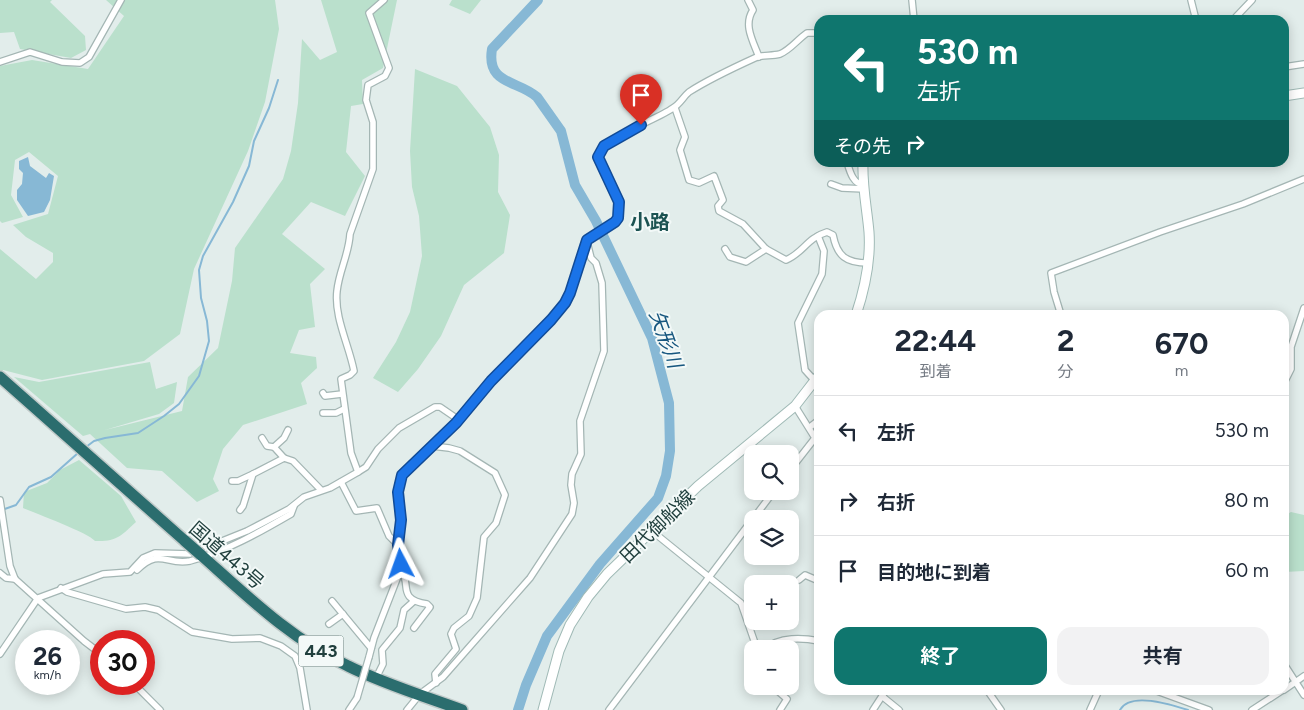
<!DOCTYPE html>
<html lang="ja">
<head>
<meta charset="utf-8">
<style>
  :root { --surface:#fff; --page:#f2f2f3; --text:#1f2937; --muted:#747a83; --line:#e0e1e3; --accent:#0f766e }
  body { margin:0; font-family:Figtree,"Noto Sans JP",sans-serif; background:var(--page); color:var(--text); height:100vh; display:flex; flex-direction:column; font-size:19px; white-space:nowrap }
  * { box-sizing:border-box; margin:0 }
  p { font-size:16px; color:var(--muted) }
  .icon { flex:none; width:28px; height:28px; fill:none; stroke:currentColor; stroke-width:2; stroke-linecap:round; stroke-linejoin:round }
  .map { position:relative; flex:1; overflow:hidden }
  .sheet { position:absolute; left:814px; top:310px; width:475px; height:385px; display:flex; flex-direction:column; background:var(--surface); border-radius:15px; box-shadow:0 2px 12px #0003 }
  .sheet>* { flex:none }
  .guide { position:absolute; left:814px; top:15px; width:475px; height:152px; border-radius:15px; box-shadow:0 2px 12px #0003; background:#0f766e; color:#fff; overflow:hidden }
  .tools { position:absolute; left:744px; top:445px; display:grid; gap:10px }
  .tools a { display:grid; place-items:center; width:55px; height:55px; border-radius:10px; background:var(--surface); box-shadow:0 2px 12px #0003; font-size:25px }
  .speed { position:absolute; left:15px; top:630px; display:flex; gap:10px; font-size:25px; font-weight:700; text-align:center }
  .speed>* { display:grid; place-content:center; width:65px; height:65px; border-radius:50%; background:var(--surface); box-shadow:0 2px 12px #0003; line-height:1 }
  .speed small { font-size:12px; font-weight:400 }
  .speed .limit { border:8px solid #d22; background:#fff; color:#111 }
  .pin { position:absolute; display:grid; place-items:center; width:42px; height:42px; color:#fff; margin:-51px -21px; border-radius:50% 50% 50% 0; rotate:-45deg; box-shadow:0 0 5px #0007 }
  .pin .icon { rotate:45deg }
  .me { position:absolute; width:55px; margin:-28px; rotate:356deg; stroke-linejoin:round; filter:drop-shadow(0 0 4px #0008) }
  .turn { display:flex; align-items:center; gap:18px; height:105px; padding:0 20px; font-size:22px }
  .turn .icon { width:65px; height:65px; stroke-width:2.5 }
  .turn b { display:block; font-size:35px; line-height:42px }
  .then { display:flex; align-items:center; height:48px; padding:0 20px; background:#0003; gap:10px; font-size:19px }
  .eta { display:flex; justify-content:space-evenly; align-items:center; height:85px; text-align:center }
  .eta b { font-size:30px; font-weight:700; line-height:35px }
  .button { display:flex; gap:10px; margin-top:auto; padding:10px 20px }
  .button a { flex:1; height:58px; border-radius:15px; background:var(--accent); color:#fff; font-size:20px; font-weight:700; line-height:58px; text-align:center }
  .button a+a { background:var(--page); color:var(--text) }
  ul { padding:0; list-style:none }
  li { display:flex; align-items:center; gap:15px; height:70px; padding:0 20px; border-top:1px solid var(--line) }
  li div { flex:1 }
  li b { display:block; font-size:19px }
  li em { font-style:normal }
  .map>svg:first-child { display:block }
  .green { fill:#bae0cc }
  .water { fill:#87b8d5 }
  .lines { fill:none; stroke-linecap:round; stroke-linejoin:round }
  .stream { stroke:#87b8d5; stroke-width:2 }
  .river { stroke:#87b8d5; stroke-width:10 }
  .street-casing { stroke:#a4b6b4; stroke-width:8 }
  .secondary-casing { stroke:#a0bab6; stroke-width:11 }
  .highway-casing { stroke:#c1cac9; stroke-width:14 }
  .street { stroke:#fff; stroke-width:5.5 }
  .secondary { stroke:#fff; stroke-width:9 }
  .highway { stroke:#2b6d6e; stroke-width:11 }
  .street-bridge-casing { stroke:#a4b6b4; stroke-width:8; stroke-linecap:butt }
  .highway-bridge-casing { stroke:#c1cac9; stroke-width:14; stroke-linecap:butt }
  .street-bridge { stroke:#fff; stroke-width:5.5 }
  .highway-bridge { stroke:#2b6d6e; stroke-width:11 }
  .route-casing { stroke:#114b97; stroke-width:12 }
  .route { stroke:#1a73e8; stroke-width:9 }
  .labels { text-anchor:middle; stroke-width:4; stroke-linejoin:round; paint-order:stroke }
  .shield { fill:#f3f9f8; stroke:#607876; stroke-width:1 }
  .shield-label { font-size:18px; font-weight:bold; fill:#21403e }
  .street-label { font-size:19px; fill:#21403e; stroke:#f3f9f8 }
  .neighbourhood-label { font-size:20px; font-weight:bold; fill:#1c5352; stroke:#f3f9f8 }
  .water-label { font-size:20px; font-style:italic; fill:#17577f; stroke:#f3f9f8 }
</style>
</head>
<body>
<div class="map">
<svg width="1304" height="710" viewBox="0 0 1304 710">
  <rect width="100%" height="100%" fill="#e2edeb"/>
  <!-- green -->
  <g class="green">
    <path d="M0,0H52L50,2L85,36L86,50L71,58L20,49L14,32L0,33Z"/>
    <path d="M106,0H275L279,29L265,102L248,151L194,269L180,334L144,361L42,380L3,370L0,376V249L36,279L53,262V253L26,237L13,225L48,214L58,176L29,152L15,160L11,195L23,217L2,223L0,221V66L32,60L88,69L124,16Z"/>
    <path d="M321,0H397L383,68L362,80L363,104L351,106L346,152L365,176L345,216L311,202L282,234L325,269L310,284L315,327L299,330L290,353L316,357L317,368L301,383L307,404L243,425L223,449L213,479L219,491L197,502L162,471L127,468L90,434L83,436L14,377L39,382L150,362L156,389L177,382L174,403L159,414L105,430L182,411L188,377L218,348L232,281L235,248L283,179L291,151L298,103L302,39L320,60L337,52Z"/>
    <path d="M452,0H481L470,14L449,5Z"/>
    <path d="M415,69L457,86L490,127L499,155L498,192L510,215L504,253L464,285L441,336L418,369L398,392L373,378L396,342L410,312L422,256L419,216L412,187L410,151Z"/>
    <path d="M79,460L121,496L136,522C121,536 116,542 95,541C89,533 37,514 23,508L24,492L47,483L60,470Z"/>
    <path d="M1291,512L1304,515V571L1284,572V516Z"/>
  </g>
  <!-- water -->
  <path class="water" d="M28,157L30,166L46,178L49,173L54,176L50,200L44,212L28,216L17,200V190L22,184L23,173L19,169V161Z"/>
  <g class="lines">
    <!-- stream -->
    <g class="stream">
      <path d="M86,447L94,441L105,438L138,433L164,416L179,404L199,376L209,341L207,321L201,298L199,270L203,256L233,202L249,166L254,141L269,108L278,80"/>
      <path d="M2,510L16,505L29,487L51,477L78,453"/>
      <path d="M1120,710C1130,691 1173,705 1188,710"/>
    </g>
    <!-- river -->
    <path class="river" d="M518,710L526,685L547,636L600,564L658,498L666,476L670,451L669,403L652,338L596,221L575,185L561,131L537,97C518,80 486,85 492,49L538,0"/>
    <defs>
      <g id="street">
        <path d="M748,0L753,10C743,25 753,41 759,57"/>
        <path d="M912,0L914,20"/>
        <path d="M1191,0L1196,20"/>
        <path d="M1233,20L1252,0"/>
        <path d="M0,62L30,52L62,62L80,63L89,57L121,0"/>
        <path d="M1284,67L1304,64"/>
        <path d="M675,108L685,137L680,150L689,180L699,183L714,176L723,200L718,206L719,211L743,224L766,249L786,260C803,253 807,238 827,232L833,235C837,256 846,263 868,263"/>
        <path d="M847,162C850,172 853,184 864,185"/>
        <path d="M831,184L842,188L865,189"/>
        <path d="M725,249L730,257L746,262L766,249"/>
        <path d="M1061,315L1054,292L1051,273L1160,232L1243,204L1304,179"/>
        <path d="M815,381L805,370L798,323L822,274L824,251L818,236"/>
        <path d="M1284,383L1291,369V347L1304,308"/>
        <path d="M323,393L325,396L342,394"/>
        <path d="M323,413H336L344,409"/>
        <path d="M810,427L819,420"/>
        <path d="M262,438L267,446L274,447"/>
        <path d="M432,446L449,448L460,451L495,473L505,495L496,523L484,537L477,598L469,616L454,628L451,634L456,649L435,674L436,683"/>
        <path d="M284,458L274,447L284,438L288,430"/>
        <path d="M790,470L815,438L795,406"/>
        <path d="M358,472L366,467L378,449L399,428L435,407H440L459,420"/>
        <path d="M232,481H238L253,474"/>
        <path d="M341,482L356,511L377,508L389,536L398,545"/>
        <path d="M0,500L10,566L15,579L84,641L101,654"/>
        <path d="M240,510L243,506L253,474L284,458L293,461L321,490"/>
        <path d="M753,519L774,491"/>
        <path d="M652,531L741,603L757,649"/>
        <path d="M137,570C160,547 166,566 190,561C225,552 260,532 291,514L294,506"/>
        <path d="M400,571C413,582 395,599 427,604L430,607L414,628"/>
        <path d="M0,573L6,578L15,579"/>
        <path d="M799,580L805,575L819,581"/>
        <path d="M61,588L67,592L126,609L145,607L158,610L192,632L232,639L260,638L281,646L295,656L300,668L307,710"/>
        <path d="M332,601L371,648"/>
        <path d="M329,624L343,614"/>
        <path d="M767,649C778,636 804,638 819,641"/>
        <path d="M0,654L38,598L103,574L130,572L143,558L155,553L190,554L247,531L289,509L304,497L330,488L358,472L351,453L341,379L350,375L354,371C349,345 334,317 337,291C339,271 349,254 350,234L373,169V122L366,100L368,85L385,76L389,68L369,13L384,0"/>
        <path d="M369,657L374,638L400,571L401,556L398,545L401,520L398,492L402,475L457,423L491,381L565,303L587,240C595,232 606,230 614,223C629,209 605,171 598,157C604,136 655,121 673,108C680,104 683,97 689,92C709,79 735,67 757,57C764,55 772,56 780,54C790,50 797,40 807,33H819"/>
        <path d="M1284,664L1304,695"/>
        <path d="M376,678L383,664L382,650L400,628L404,610L414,601"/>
        <path d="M134,684L160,710"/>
        <path d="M772,686L787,699L780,710"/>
        <path d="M987,690L1001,710"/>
        <path d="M1154,690L1209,710"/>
        <path d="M1284,690L1304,676"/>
        <path d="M883,697L899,710"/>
        <path d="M349,710L357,698"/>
        <path d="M407,710L420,694L443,677L530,578L572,514L574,503L571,485L572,474L581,454L580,421L604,351L602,283L596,263L591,258L587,242"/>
        <path d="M609,710L752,520"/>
        <path d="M873,710L886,690"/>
        <path d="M1090,710L1099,690"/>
        <path d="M1252,710L1283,690"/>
      </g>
      <g id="secondary">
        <path d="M1284,96L1304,93"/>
        <path d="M856,315C865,288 871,261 869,232C867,209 862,186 863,162"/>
        <path d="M543,710L559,651L570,625L588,597L607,574L698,486L795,406L819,375"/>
      </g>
      <g id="highway">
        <path d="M0,377L185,541"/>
        <path d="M201,555C247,596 292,640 348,666C384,684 424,696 462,710"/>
      </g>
    </defs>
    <!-- street casing -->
    <use href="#street" class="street-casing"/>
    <!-- secondary casing -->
    <use href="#secondary" class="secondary-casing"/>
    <!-- highway casing -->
    <use href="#highway" class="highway-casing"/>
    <!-- street -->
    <use href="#street" class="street"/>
    <!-- secondary -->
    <use href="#secondary" class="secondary"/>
    <!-- highway -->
    <use href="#highway" class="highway"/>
    <defs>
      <path id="street-bridge" d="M357,698L369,657"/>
      <path id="highway-bridge" d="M185,541L201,555"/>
    </defs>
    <!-- street-bridge casing -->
    <use href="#street-bridge" class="street-bridge-casing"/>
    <!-- highway-bridge casing -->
    <use href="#highway-bridge" class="highway-bridge-casing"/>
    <!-- street-bridge -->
    <use href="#street-bridge" class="street-bridge"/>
    <!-- highway-bridge -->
    <use href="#highway-bridge" class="highway-bridge"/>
  </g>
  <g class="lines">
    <defs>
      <path id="route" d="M401,564L398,545L401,520L398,492L402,475L456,423L491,381L551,320L565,303L570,293L587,240L615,222L618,218L619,202L598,157L604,146L641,125"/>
    </defs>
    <!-- route casing -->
    <use href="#route" class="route-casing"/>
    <!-- route -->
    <use href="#route" class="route"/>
  </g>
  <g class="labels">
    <!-- shield labels -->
    <rect class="shield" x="298.5" y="635.5" width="45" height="31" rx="4"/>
    <g class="shield-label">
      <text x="321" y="657">443</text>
    </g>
    <!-- street labels -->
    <g class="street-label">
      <text transform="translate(657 526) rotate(-44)" y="7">田代御船線</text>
      <text transform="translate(227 555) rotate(41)" y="7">国道443号</text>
    </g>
    <!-- neighbourhood labels -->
    <g class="neighbourhood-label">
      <text x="650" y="229">小路</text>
    </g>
    <!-- water labels -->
    <g class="water-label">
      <text transform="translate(666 339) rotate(70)" y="7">矢形川</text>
    </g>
  </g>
</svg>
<div class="tools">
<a><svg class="icon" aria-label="search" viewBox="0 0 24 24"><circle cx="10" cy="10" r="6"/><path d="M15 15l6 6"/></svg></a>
<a><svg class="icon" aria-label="layers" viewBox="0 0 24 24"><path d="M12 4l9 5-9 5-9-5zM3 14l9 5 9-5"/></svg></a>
<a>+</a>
<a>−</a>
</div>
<div class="speed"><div>26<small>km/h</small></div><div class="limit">30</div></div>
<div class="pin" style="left:641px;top:125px;background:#d93025"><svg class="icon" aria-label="arrive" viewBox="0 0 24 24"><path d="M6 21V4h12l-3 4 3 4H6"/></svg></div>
<svg class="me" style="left:401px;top:564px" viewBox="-20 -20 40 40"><path d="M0-17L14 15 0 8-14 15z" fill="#1a73e8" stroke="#fff" stroke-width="4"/></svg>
<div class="guide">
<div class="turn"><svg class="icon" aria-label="left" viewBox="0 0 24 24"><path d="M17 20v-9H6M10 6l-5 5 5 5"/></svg><div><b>530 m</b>左折</div></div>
<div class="then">その先<svg class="icon" aria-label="right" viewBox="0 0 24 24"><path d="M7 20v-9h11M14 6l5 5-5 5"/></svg></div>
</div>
<section class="sheet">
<div class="eta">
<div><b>22:44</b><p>到着</p></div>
<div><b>2</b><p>分</p></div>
<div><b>670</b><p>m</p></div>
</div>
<ul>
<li><svg class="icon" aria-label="left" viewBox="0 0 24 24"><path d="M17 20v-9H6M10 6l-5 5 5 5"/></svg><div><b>左折</b></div><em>530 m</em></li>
<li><svg class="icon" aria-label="right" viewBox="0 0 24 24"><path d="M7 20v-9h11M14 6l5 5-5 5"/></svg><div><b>右折</b></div><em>80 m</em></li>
<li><svg class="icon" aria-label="arrive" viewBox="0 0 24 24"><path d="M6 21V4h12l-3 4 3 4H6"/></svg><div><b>目的地に到着</b></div><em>60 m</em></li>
</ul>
<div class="button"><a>終了</a><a>共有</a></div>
</section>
</div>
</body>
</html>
